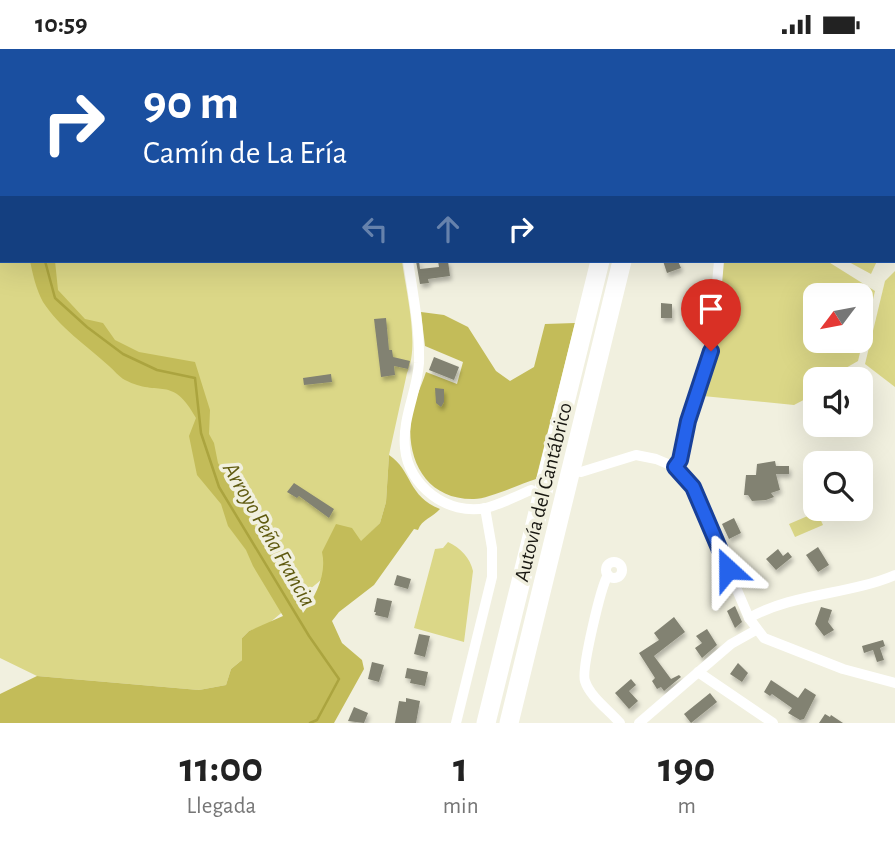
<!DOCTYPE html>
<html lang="es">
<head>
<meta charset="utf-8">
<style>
  :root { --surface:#fff; --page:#f2f2f2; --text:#222; --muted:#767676 }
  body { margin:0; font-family:"Alegreya Sans",sans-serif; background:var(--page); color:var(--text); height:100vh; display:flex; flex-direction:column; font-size:26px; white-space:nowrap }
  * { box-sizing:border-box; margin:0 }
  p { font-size:23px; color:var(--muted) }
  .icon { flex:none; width:38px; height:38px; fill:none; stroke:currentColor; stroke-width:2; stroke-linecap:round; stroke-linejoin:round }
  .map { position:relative; height:674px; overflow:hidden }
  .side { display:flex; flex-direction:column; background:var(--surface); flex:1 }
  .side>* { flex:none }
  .guide { position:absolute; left:0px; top:0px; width:896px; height:214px; box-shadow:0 7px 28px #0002; background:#1a4fa0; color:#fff; overflow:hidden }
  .needle { width:46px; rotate:238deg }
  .buttons { position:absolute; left:803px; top:234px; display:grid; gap:14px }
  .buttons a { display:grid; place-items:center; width:70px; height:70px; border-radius:14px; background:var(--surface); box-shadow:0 7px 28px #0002; font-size:35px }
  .pin { position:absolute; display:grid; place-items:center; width:60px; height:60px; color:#fff; margin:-72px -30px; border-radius:50% 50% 50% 0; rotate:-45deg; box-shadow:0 0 7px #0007 }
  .pin .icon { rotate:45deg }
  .me { position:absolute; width:77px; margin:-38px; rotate:336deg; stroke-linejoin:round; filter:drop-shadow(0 0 5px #0008) }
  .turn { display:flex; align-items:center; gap:24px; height:147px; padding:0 28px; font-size:32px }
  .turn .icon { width:91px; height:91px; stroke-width:2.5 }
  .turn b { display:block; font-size:49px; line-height:60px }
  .lanes { display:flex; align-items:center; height:66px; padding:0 28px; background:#0003; justify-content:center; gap:35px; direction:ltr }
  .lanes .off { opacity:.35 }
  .eta { display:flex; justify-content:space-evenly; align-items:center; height:119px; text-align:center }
  .eta b { font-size:42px; font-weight:600; line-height:49px }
  .status { display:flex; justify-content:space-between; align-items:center; height:49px; padding:0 35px; background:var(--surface); direction:ltr }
  .status svg { height:19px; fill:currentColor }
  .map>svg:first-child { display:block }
  .green { fill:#dbd787; fill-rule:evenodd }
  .forest { fill:#c3bc59 }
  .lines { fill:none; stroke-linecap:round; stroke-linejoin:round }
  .stream { stroke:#aba43f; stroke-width:2.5 }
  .building { fill:#828272; filter:url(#shadow) }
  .minor { stroke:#fff; stroke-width:10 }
  .motorway { stroke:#fff; stroke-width:19 }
  .route-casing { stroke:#184099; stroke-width:18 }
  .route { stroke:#2563eb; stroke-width:12 }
  .labels { text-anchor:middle; stroke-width:7; stroke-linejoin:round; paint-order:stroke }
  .street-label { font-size:21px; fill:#181711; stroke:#f1f0df }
  .water-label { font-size:23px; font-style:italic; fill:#5f5a0f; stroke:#f1f0df }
</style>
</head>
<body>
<div class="status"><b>10:59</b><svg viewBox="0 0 49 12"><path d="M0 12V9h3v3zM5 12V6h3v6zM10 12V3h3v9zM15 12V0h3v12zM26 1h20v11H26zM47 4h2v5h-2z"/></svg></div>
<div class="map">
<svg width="895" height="674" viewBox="0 0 895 674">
  <defs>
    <filter id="shadow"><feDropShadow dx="2" dy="4" stdDeviation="2" flood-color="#0004"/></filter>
  </defs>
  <rect width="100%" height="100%" fill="#f1f0df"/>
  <!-- green -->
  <g class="green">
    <path d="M0,0H146L2,2V212H402C406,242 420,297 407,324L389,406L386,453L380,474L327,526L268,575L249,582L242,589V611L231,620L226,636L199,641L37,627L0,609Z"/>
    <path d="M157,0H302L154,2Z"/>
    <path d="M723,212H827L875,242L858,312L825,331H816L815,345L794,356L703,347L718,293ZM816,247H861V292H816Z"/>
    <path d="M847,212H877L871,225Z"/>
    <path d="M895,222V338L865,315L885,232Z"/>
    <path d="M817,463L823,476L795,488L789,475Z"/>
    <path d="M448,493C461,499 470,509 473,522L464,593L414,579L435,500L443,499Z"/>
  </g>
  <!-- forest -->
  <g class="forest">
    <path d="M0,0H146L2,2V19Z"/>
    <path d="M30,212H55L58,241L85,270L103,274L115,291L139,303L195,313L210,361L209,385L214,394L218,414L234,437L258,483L281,515L303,564C316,547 327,525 322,503L336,475L352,479L361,492L380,474L386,453L389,406C412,421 408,448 440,460C432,469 422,470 418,481L414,480L374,536L339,563L332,572L342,594L362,611L364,620L334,674H0V645L37,627L199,641L226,636L231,620L242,611V589L249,582L283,567L253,517L246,501L228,477L221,455L197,426L189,387L196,369C172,325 160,349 125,331C119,328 114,321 109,317C87,297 59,278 43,253C36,240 33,226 30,212Z"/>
    <path d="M421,263L444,266L468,278L496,322L510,332L534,318L545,275L575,274L536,430C520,435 488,450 474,450C427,451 406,412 411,370C413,354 421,338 426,323L457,335L463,313L425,297Z"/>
  </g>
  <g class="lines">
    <!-- stream -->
    <g class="stream">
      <path d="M0,14L2,22"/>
      <path d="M45,212L55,249L87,278L123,305L157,321L195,329L201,384L219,438L309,587L339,630L317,671L310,674"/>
    </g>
  </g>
  <!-- building -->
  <g class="building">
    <path d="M416,212H419L420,220L439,218L438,212H448L450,227L428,230L429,234L420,235Z"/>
    <path d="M663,212H678L681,219L667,224Z"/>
    <path d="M661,254L672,255V269H661Z"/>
    <path d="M386,269L389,301H392L393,308L410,312L408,320L394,317L395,326L381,328L374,270Z"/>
    <path d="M434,308L459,318L454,331L429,321Z"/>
    <path d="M331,325L332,333L304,336L303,329Z"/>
    <path d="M435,339L444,340V353L441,358L436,354Z"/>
    <path d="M775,412L776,417H789V425H776L780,441L771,444L774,448L766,451L752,452L748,446H744L746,426H756L757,415Z"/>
    <path d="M294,434L334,460L329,469L299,447L297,449L287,443Z"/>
    <path d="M734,469L741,484L729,490L722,475Z"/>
    <path d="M818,498L829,516L818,523L806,506Z"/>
    <path d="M778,500L783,507L788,503L792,508L776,521L766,510Z"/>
    <path d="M397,526L411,530L408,540L394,536Z"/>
    <path d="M377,549L392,552L388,569L375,566L376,563H374Z"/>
    <path d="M735,557L742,573L735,579L727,562Z"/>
    <path d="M821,558L832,561L828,573L834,581L824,587L815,575Z"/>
    <path d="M674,568L685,583L654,607L671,630L679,626L681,628L664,642L661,638L657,640L652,632L655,629L639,604L659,591L654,584Z"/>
    <path d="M707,580L717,596L702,609L695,599L702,594L696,587Z"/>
    <path d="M419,585L430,587L425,608L414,605Z"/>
    <path d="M883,591L885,597L880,599L884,611L877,613L873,601L864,604L862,597Z"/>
    <path d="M372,613L384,616L379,633L368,630Z"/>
    <path d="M738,614L748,624L742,633L730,625Z"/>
    <path d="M407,619L428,623L425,637L410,634L411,630L405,629Z"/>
    <path d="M631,630L636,636L629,642L638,652L629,660L615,644Z"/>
    <path d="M771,631L798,649L805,639L816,646L804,670L800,671L788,664L792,659L772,645L770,647L764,643Z"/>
    <path d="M710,644L717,653L691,674L684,665Z"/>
    <path d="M406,649L420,652L416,674H395L399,652L406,653Z"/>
    <path d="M354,658L368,664L364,674L348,672Z"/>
    <path d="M825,665L830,668L831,666L843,674H819Z"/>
  </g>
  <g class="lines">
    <!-- minor -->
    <g class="minor">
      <path d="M360,0V2"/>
      <path d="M814,2V0"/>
      <path d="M408,212C413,245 420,281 419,314C417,343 402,369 405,399C408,437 448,467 486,459C501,455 517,447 531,441"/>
      <path d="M675,418L680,410L688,372L711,302L719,212"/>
      <path d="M581,423L636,406L656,410L675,418L693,438L749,569L764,589L843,620L895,634"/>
      <circle cx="614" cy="521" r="8"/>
      <path d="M608,526C601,537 581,621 585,632C590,648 610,662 620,674"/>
      <path d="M749,569C793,544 848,546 895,526"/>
      <path d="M698,623L773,674"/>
      <path d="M456,674L492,528V499L485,459"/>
      <path d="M639,674L731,595L756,581"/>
    </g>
    <!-- motorway -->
    <g class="motorway">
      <path d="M639,2V0"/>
      <path d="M663,2V0"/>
      <path d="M486,674L600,212"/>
      <path d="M509,674L622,212"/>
    </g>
  </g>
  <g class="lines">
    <defs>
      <path id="route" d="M711,302L688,372L680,411L675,418L693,438L728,520"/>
    </defs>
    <!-- route casing -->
    <use href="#route" class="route-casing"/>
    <!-- route -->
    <use href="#route" class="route"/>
  </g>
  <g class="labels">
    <!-- street labels -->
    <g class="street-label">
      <text transform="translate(543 443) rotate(-76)" y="7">Autovía del Cantábrico</text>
    </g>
    <!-- water labels -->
    <g class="water-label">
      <text transform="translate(270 485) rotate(60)" y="8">Arroyo Peña Francia</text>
    </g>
  </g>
</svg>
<div class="buttons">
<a><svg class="needle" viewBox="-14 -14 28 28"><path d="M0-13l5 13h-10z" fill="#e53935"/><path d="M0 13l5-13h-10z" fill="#767676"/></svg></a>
<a><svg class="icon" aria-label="sound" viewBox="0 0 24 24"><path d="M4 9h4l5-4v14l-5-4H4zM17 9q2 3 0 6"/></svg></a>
<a><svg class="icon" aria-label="search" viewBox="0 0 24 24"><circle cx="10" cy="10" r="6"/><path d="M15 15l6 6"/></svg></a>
</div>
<div class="pin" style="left:711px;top:302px;background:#d93025"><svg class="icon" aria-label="arrive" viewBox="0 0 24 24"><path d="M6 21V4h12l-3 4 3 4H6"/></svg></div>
<svg class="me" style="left:728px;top:520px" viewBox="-20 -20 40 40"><path d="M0-17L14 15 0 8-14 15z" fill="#2563eb" stroke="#fff" stroke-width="4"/></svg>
<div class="guide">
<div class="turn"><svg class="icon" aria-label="right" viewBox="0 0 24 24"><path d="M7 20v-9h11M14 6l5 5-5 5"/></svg><div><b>90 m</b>Camín de La Ería</div></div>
<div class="lanes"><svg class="icon off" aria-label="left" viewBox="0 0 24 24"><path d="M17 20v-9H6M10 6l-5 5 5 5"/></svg><svg class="icon off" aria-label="ahead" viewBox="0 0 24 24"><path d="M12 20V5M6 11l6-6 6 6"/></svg><svg class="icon" aria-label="right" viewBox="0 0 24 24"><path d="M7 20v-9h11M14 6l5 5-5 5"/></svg></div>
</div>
</div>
<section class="side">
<div class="eta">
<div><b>11:00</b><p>Llegada</p></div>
<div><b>1</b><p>min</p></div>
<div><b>190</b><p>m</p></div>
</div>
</section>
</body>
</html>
